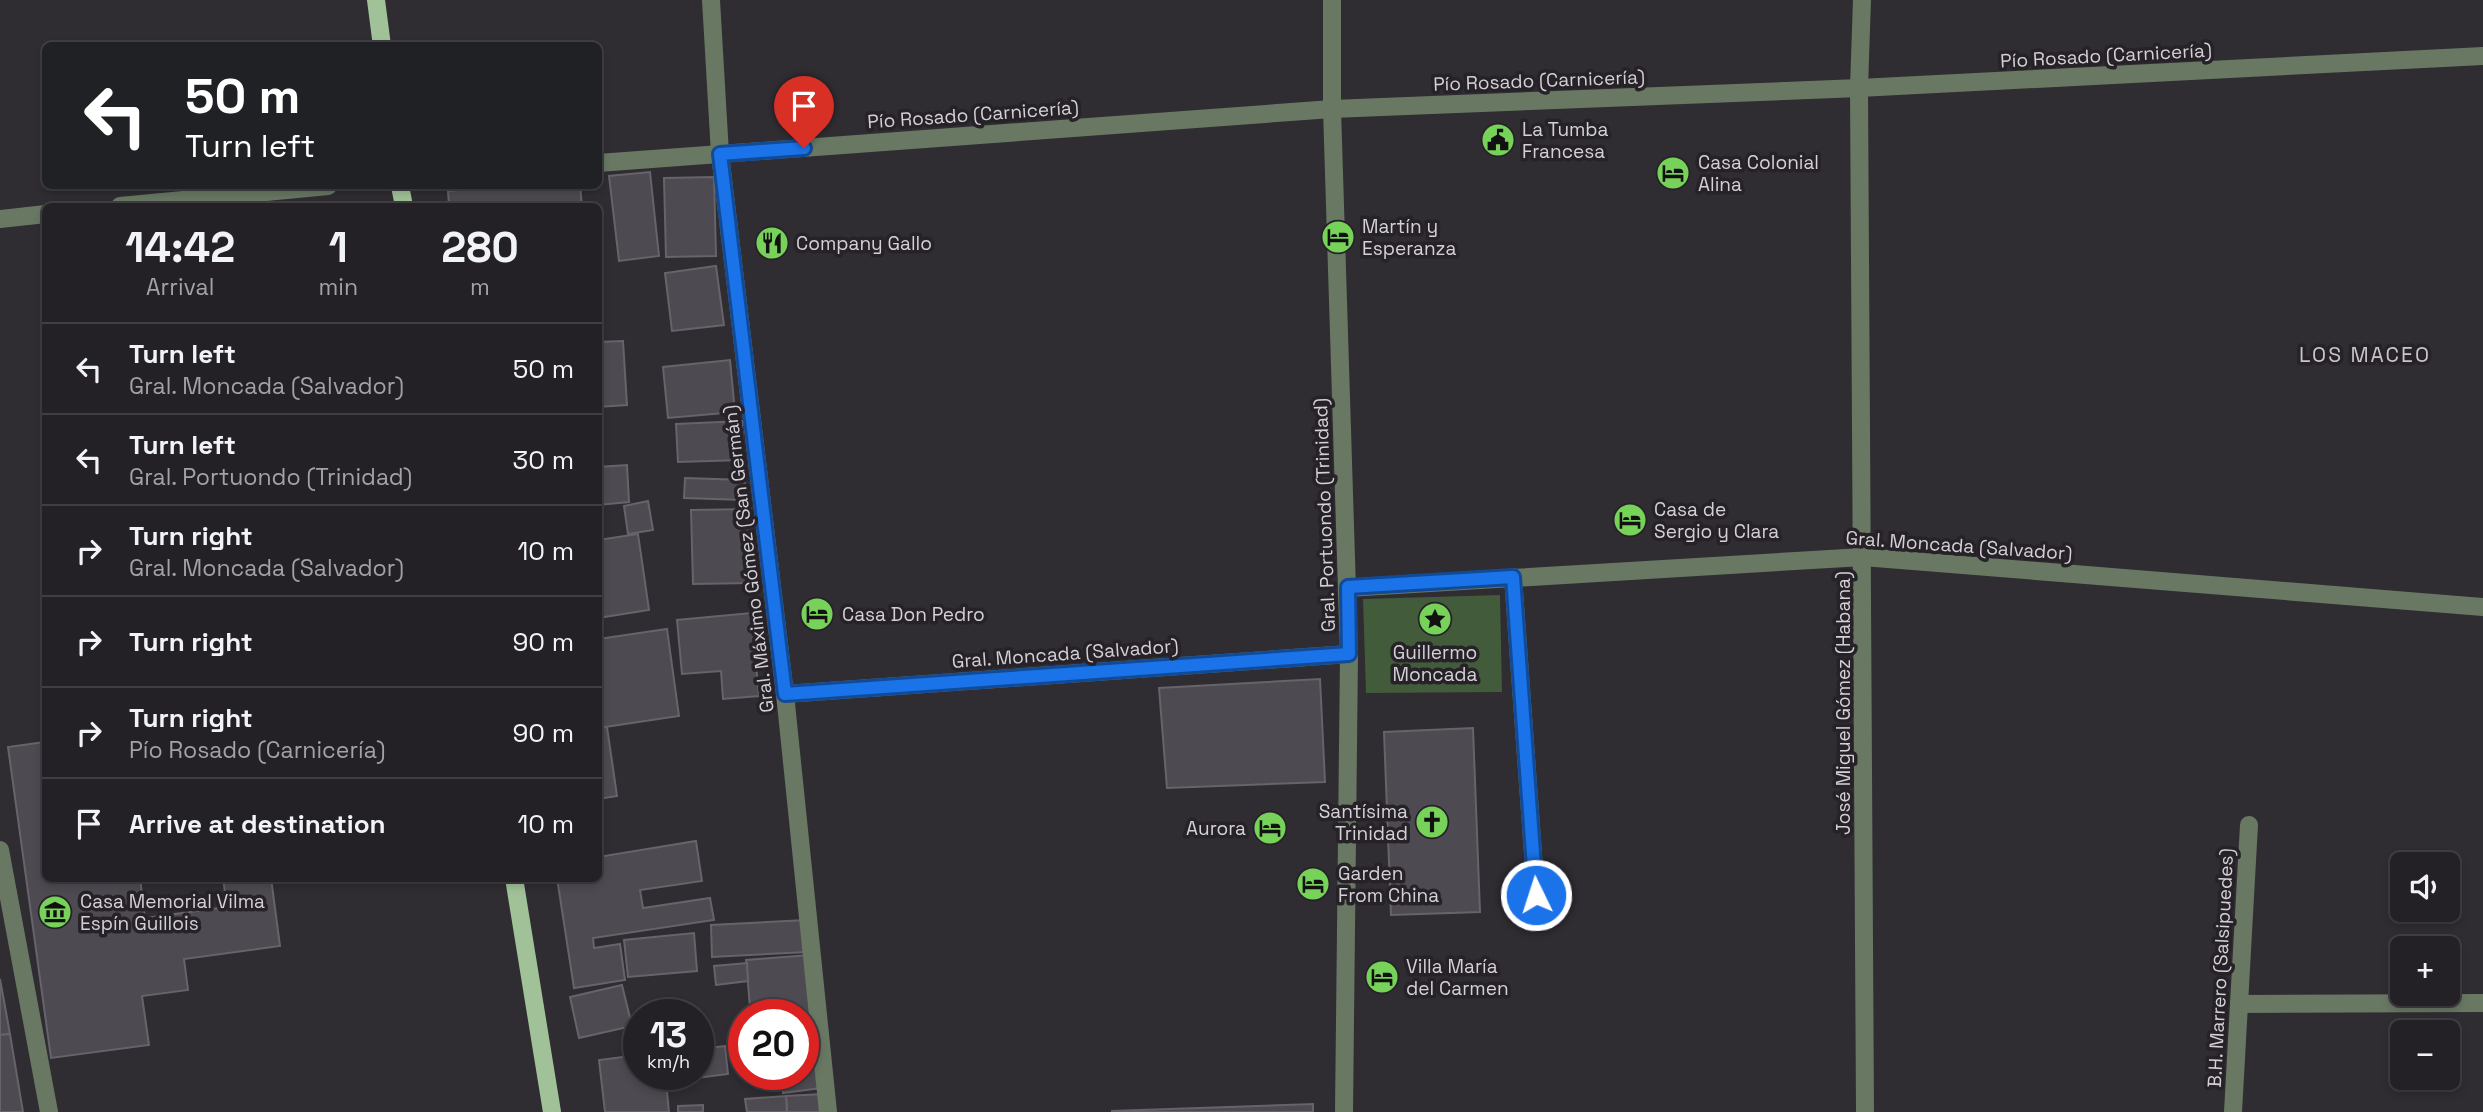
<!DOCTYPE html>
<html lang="en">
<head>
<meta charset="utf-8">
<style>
  :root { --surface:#232126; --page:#2b292e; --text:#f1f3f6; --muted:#a3a3a7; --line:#403e43 }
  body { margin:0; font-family:"Space Grotesk",sans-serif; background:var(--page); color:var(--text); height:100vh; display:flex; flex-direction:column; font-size:26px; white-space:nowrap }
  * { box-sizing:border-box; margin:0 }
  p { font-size:23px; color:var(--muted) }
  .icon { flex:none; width:38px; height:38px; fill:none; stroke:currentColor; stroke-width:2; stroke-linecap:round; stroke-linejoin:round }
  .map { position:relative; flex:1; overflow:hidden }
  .panel { position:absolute; left:42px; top:203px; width:560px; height:679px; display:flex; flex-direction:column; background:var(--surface); border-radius:10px; box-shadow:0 4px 10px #0003,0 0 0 2px var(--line) }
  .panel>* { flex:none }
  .hud { position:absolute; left:42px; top:42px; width:560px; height:147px; border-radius:10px; box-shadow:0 4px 10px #0003,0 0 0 2px var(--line); background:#202124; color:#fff; overflow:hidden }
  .tools { position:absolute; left:2390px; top:852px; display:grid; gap:14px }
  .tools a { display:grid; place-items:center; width:70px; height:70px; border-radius:10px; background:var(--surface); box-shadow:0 4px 10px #0003,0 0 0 2px var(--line); font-size:35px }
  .speed { position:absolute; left:623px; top:999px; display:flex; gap:14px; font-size:35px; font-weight:700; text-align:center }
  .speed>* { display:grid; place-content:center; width:91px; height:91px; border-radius:50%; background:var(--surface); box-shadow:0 4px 10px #0003,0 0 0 2px var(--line); line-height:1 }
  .speed small { font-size:18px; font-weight:400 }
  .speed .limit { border:10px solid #d22; background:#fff; color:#111 }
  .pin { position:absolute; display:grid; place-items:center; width:60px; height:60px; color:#fff; margin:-72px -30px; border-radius:50% 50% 50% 0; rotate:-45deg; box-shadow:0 0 7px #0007 }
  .pin .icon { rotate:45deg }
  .me { position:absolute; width:77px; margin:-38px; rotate:356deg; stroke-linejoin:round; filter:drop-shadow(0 0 5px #0008) }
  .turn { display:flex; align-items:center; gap:24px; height:147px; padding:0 28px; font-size:32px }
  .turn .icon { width:91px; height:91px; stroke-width:2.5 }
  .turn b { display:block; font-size:49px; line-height:60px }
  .eta { display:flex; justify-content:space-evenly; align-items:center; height:119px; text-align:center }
  .eta b { font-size:42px; font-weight:800; line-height:49px }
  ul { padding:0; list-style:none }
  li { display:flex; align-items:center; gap:21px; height:91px; padding:0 28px; border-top:2px solid var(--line) }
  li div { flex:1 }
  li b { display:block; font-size:26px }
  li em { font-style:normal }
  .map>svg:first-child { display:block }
  .green { fill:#425b3a }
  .building { fill:#4e4a51; stroke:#67636a; stroke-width:2 }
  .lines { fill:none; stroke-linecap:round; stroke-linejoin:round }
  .minor { stroke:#687863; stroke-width:18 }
  .major { stroke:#a1c298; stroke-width:18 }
  .route-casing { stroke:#114b97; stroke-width:18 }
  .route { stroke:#1a73e8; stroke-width:12 }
  .labels { text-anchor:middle; stroke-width:7; stroke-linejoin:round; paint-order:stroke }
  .street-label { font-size:19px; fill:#d4d1d6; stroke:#262228 }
  .poi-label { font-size:19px; fill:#d4d1d6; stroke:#262228; text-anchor:start }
  .neighbourhood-label { font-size:21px; letter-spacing:2px; fill:#cac5cd; stroke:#262228 }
</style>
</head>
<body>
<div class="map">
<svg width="2483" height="1112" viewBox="0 0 2483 1112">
  <rect width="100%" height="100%" fill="#2f2c32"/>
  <!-- green -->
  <path class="green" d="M1500,595L1502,692L1366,693L1363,599Z"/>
  <!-- building -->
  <g class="building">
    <path d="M650,172L659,256L619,261L609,176Z"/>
    <path d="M714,177L716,256L666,257L664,178Z"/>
    <path d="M502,186H580L582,206H449L448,191Z"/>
    <path d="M716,266L724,325L672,331L665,273Z"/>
    <path d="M623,341L627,405L598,407V342Z"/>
    <path d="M730,360L735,412L668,418L663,367Z"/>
    <path d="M742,421L743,460L678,462L676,424Z"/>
    <path d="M627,465L629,502L598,505V467Z"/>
    <path d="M685,478L745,480L744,500L684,498Z"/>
    <path d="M648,501L653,530L628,534L624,506Z"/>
    <path d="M751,509L752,583L693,584L691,510Z"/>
    <path d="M638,534L649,610L598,618V540Z"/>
    <path d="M751,613L759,696L723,699L721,671L682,674L677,620Z"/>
    <path d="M667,629L679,716L598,728V639Z"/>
    <path d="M1320,679L1325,782L1167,788L1159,688Z"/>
    <path d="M607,727L617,796L598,799V728Z"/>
    <path d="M1473,728L1480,912L1391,915L1384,732Z"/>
    <path d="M45,742L46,878H140L145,918L227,907L223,878H271L280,946L184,959L188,990L142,996L149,1045L51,1058L8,747Z"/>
    <path d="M696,841L702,881L640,890L643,908L710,898L714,920L593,938L594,948L620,944L625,980L574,988L557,878H598V857Z"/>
    <path d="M806,920L807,952L712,957L711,925Z"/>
    <path d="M694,933L697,971L628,977L624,940Z"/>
    <path d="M809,955L816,1037L803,1038V1015H785L784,1004L750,1007L746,960Z"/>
    <path d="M747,963L748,981L716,985L714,966Z"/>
    <path d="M0,979L10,1034L0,1035Z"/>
    <path d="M622,985L632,1026L579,1038L570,997Z"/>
    <path d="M701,1015L707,1044L698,1046V1016Z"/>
    <path d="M10,1034L23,1112H0V1035Z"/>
    <path d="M817,1041L822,1088L783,1093L782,1074H803V1042Z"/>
    <path d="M725,1046L728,1074L666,1082L669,1112H605L599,1060L639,1055V1074H698V1049Z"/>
    <path d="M823,1094L825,1112H787L786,1096Z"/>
    <path d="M786,1096L787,1112H747L745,1099Z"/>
    <path d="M1313,1104V1112H1112V1111Z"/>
    <path d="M703,1105V1112H678V1106Z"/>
  </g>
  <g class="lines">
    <!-- minor -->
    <g class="minor">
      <path d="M711,0L720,154L785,694L828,1112"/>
      <path d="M1332,0V109L1349,654L1344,1112"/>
      <path d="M1862,0L1859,88L1865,1112"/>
      <path d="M598,163L1332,109L1859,88L2483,56"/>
      <path d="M120,206L328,186"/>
      <path d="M0,219L46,214"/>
      <path d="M1513,577L1536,895"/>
      <path d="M1347,588L1863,557L2483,607"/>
      <path d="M785,694L1349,654"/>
      <path d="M0,850L49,1112"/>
      <path d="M2239,1004L2483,1003"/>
      <path d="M2233,1112L2249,825"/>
    </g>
    <!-- major -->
    <g class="major">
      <path d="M376,0L382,46"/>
      <path d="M400,186L404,206"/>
      <path d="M514,878L552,1112"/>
    </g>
  </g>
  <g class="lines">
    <defs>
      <path id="route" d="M804,148L720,154L785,694L1349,654L1348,587L1513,577L1536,895"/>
    </defs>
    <!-- route casing -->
    <use href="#route" class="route-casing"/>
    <!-- route -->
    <use href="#route" class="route"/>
  </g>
  <!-- icons -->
  <defs>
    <symbol id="civic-disc" viewBox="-11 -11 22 22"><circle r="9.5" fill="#77d259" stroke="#262228"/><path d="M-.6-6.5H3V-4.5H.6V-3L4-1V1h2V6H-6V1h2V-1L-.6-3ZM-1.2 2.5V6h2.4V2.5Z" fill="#111"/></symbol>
    <symbol id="hotel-disc" viewBox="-11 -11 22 22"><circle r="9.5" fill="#77d259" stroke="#262228"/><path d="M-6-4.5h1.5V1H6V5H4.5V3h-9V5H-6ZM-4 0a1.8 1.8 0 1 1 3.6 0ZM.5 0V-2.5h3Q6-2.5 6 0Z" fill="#111"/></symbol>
    <symbol id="restaurant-disc" viewBox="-11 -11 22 22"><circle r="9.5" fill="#77d259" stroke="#262228"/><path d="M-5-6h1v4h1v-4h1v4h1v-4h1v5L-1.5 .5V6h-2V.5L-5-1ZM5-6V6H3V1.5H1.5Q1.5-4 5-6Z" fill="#111"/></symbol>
    <symbol id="sight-disc" viewBox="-11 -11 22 22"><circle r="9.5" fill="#77d259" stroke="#262228"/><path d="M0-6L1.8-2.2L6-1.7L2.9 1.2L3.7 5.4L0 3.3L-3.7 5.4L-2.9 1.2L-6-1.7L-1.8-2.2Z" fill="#111"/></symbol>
    <symbol id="church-disc" viewBox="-11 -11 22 22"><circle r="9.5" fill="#77d259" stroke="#262228"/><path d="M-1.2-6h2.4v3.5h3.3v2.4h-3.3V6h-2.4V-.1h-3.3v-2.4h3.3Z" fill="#111"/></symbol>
    <symbol id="museum-disc" viewBox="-11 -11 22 22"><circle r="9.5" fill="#77d259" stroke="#262228"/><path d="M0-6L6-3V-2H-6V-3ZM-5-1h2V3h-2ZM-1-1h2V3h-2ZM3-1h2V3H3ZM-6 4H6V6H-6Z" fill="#111"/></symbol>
  </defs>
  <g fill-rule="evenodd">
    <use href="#civic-disc" x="1479" y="121" width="38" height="38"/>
    <use href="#hotel-disc" x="1654" y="154" width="38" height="38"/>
    <use href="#hotel-disc" x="1319" y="218" width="38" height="38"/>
    <use href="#restaurant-disc" x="753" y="224" width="38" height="38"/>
    <use href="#hotel-disc" x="1611" y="501" width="38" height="38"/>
    <use href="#hotel-disc" x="798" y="595" width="38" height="38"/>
    <use href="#sight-disc" x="1416" y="600" width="38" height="38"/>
    <use href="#church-disc" x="1413" y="803" width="38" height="38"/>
    <use href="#hotel-disc" x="1251" y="809" width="38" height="38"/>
    <use href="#hotel-disc" x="1294" y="865" width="38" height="38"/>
    <use href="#museum-disc" x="36" y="893" width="38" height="38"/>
    <use href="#hotel-disc" x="1363" y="958" width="38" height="38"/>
  </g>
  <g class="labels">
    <!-- street labels -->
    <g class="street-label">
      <text transform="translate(2106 55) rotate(-3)" y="7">Pío Rosado (Carnicería)</text>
      <text transform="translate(1539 80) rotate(-2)" y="7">Pío Rosado (Carnicería)</text>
      <text transform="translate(973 114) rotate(-4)" y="7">Pío Rosado (Carnicería)</text>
      <text transform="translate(1324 515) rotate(-92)" y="7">Gral. Portuondo (Trinidad)</text>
      <text transform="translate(1959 545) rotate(4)" y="7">Gral. Moncada (Salvador)</text>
      <text transform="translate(748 559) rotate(-97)" y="7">Gral. Máximo Gómez (San Germán)</text>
      <text transform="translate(1065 653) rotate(-4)" y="7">Gral. Moncada (Salvador)</text>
      <text transform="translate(1843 703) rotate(-90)" y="7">José Miguel Gómez (Habana)</text>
      <text transform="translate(2220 968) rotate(-87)" y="7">B.H. Marrero (Salsipuedes)</text>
    </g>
    <!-- poi labels -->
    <g class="poi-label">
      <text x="1522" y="136">La Tumba<tspan x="1522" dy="22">Francesa</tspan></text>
      <text x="1698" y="169">Casa Colonial<tspan x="1698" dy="22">Alina</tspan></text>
      <text x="1362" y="233">Martín y<tspan x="1362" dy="22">Esperanza</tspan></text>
      <text x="796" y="250">Company Gallo</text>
      <text x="1654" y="516">Casa de<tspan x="1654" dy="22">Sergio y Clara</tspan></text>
      <text x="842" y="621">Casa Don Pedro</text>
      <text x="1435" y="659" text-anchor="middle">Guillermo<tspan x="1435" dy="22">Moncada</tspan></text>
      <text x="1408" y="818" text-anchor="end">Santísima<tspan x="1408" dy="22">Trinidad</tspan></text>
      <text x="1246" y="835" text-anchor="end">Aurora</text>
      <text x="1338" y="880">Garden<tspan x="1338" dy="22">From China</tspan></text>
      <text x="80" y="908">Casa Memorial Vilma<tspan x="80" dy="22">Espín Guillois</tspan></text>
      <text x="1406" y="973">Villa María<tspan x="1406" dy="22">del Carmen</tspan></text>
    </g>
    <!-- neighbourhood labels -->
    <g class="neighbourhood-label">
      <text x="2365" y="362">LOS MACEO</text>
    </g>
  </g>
</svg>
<div class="tools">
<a><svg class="icon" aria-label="sound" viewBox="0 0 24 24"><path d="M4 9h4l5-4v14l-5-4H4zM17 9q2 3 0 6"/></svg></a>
<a>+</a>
<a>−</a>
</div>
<div class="speed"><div>13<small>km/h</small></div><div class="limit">20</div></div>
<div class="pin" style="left:804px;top:148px;background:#d93025"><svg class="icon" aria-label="arrive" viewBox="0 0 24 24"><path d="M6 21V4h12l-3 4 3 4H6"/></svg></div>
<svg class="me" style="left:1536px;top:895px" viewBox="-20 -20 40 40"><circle r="17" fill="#1a73e8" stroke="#fff" stroke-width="3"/><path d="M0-11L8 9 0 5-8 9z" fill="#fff"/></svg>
<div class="hud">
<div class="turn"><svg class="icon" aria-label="left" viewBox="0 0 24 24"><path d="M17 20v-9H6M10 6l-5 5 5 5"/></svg><div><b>50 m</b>Turn left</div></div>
</div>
<section class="panel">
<div class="eta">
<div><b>14:42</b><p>Arrival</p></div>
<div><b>1</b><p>min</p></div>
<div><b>280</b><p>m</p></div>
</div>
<ul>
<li><svg class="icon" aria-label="left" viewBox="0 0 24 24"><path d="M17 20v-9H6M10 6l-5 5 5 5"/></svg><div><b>Turn left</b><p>Gral. Moncada (Salvador)</p></div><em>50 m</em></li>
<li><svg class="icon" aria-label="left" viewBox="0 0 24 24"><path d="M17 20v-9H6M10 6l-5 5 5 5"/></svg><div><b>Turn left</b><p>Gral. Portuondo (Trinidad)</p></div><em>30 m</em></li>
<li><svg class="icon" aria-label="right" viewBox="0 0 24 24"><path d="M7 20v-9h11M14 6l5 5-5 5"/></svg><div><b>Turn right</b><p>Gral. Moncada (Salvador)</p></div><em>10 m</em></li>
<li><svg class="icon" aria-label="right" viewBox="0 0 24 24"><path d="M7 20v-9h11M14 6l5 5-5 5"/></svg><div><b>Turn right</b></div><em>90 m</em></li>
<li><svg class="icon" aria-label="right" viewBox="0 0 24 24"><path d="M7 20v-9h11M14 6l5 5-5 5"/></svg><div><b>Turn right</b><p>Pío Rosado (Carnicería)</p></div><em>90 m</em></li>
<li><svg class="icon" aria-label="arrive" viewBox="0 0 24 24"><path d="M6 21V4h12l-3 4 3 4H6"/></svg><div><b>Arrive at destination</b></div><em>10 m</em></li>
</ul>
</section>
</div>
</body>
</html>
